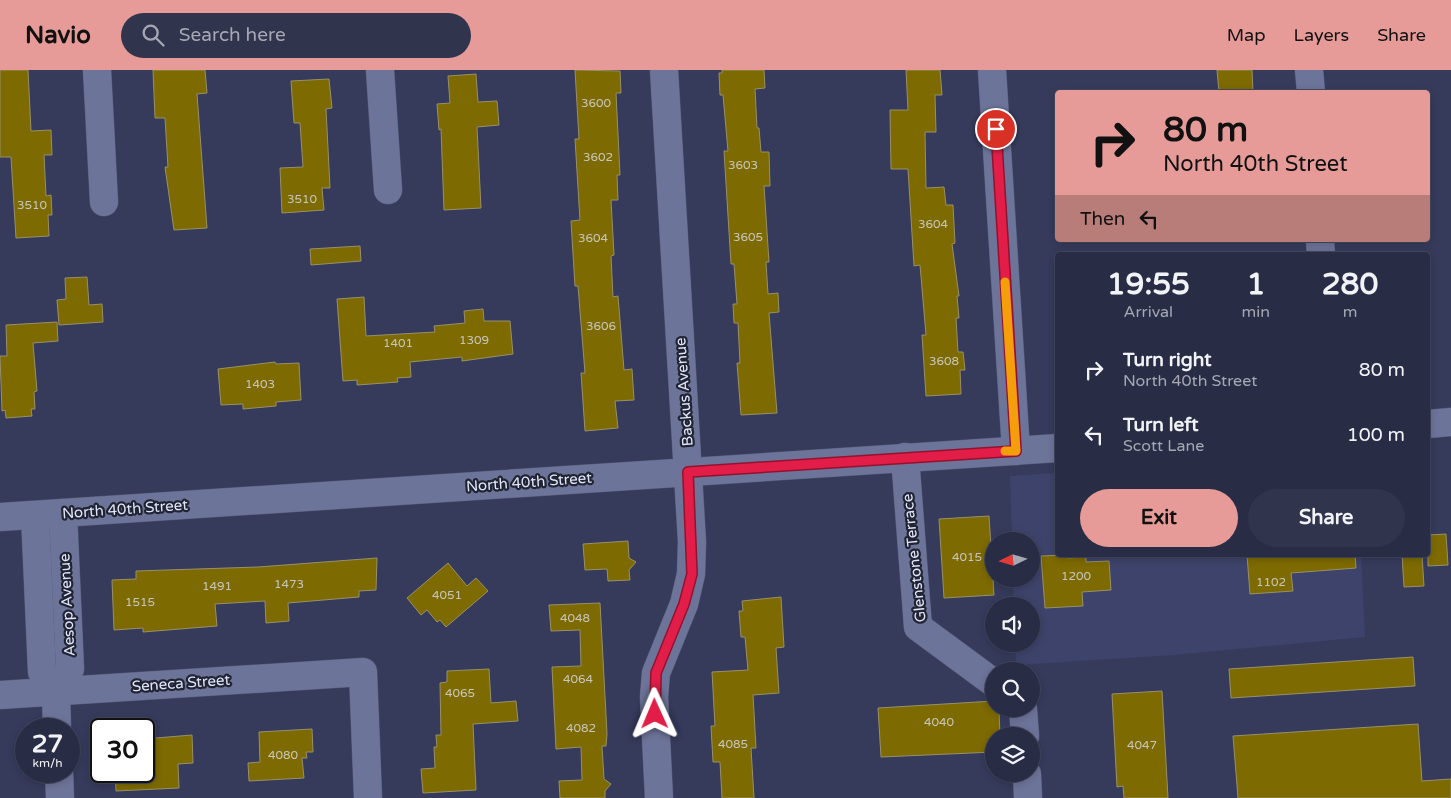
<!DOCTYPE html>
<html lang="en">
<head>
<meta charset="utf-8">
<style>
  :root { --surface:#282c45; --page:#30344c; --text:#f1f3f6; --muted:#a5a7b3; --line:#44485e; --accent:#e69b98 }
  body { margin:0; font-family:"Varela Round",sans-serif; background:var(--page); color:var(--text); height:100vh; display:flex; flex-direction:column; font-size:19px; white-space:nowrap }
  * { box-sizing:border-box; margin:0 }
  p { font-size:16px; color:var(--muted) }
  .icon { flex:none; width:28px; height:28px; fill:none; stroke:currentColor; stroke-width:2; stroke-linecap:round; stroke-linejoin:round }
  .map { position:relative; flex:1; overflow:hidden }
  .side { position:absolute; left:1055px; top:182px; width:375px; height:305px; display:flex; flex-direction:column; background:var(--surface); border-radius:5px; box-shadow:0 2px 8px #0003,0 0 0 1px var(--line) }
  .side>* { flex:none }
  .top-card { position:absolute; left:1055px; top:20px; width:375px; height:152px; border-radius:5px; box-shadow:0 2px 8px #0003,0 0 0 1px var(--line); background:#e69b98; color:#111; overflow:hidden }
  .needle { width:32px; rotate:265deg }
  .tools { position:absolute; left:985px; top:462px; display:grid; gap:10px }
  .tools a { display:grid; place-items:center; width:55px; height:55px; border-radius:50%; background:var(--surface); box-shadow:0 2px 8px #0003,0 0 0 1px var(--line); font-size:25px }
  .speed { position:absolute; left:15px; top:648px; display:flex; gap:10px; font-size:25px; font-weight:700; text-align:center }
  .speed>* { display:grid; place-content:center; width:65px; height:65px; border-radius:50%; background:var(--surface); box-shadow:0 2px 8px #0003,0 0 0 1px var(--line); line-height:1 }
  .speed small { font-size:12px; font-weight:400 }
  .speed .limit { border:2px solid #111; border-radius:8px; background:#fff; color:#111 }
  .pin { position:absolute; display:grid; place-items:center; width:42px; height:42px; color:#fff; margin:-21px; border:2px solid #fff; border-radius:50%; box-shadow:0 1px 5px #0007 }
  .me { position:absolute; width:55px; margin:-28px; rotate:359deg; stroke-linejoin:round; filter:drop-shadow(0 0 4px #0008) }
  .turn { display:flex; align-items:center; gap:18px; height:105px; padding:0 25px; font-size:22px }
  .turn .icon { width:65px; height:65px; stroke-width:2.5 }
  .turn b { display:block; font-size:35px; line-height:42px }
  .then { display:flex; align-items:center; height:48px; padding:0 25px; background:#0003; gap:10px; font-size:19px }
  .eta { display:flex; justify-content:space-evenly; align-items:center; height:85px; text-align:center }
  .eta b { font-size:30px; font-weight:700; line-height:35px }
  .primary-button { display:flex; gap:10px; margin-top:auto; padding:10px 25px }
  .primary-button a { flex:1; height:58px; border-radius:30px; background:var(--accent); color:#111; font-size:20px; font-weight:700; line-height:58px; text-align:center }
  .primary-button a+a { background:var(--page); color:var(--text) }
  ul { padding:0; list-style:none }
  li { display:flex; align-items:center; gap:15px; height:65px; padding:0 25px }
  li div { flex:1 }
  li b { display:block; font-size:19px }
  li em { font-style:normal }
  header { display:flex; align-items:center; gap:30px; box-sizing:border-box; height:70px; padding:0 25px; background:var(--accent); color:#111 }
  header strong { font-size:24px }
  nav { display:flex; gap:28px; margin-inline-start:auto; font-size:18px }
  .search { width:350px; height:45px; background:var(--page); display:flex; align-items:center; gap:12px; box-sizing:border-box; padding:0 18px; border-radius:28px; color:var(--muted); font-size:19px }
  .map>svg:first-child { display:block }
  .built { fill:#3d436a }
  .building { fill:#7d6a00; stroke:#999068 }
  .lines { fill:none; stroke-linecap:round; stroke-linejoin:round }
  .minor-casing { stroke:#555874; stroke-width:29 }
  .minor { stroke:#6d7499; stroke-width:28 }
  .route-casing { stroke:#92132f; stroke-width:12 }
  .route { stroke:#e11d48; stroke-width:9 }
  .slow { stroke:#f59e0b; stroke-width:9 }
  .labels { text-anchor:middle; stroke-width:4.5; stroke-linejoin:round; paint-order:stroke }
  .number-label { font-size:12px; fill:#c8c6bc }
  .street-label { font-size:15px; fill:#e1e5fa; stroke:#212433 }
</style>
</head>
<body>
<header>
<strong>Navio</strong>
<div class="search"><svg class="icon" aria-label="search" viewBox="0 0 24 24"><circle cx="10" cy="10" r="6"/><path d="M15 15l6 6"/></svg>Search here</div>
<nav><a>Map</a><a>Layers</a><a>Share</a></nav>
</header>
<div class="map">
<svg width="1451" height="728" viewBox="0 0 1451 728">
  <rect width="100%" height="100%" fill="#363b5c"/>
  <!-- built -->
  <path class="built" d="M1057,403L1058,485H1361L1365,567L1173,585L1016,595L1015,574H1031V536H1014L1013,509H1031V471H1012L1010,406Z"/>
  <!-- building -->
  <g class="building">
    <path d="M0,0H28L31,61L51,60L52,85H44L46,126L51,125L52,145H48L49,166L16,168L11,87H0Z"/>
    <path d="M153,0H205L207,23L197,24L207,158L174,160L165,97H168L165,48H155Z"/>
    <path d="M575,0L620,1L621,23H616L620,105H617L618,130H611L614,185L611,186L613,227L618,226L624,300L632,299L634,330L615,331L618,358L585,361L581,303H585L578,216H575L571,151L580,150L575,69H579Z"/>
    <path d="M722,0H764L765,18L755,19L757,58H759L761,82H769L770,116H764L769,192H766L768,224L778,223L779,242L769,243L777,343L741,345L737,293H740L738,253H734L733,234H737L734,194H731L724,81H728L723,25H720L719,3H722Z"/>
    <path d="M906,0H940L942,25H935L936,62H925L926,118L944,117L946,135H953L955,173L952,174L959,226H957L959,248H956L958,282H963L965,300H960L961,324L926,326L922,265H926L920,195L914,196L908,99H891L890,40H908Z"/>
    <path d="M1217,0H1252L1253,22H1219Z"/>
    <path d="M476,4L478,32L497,31L499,55L477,57L481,138L444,140L441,59L439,60L437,34L450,33L448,6Z"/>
    <path d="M329,9L332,38L326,39L330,118H322L324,140L282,143L280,98L303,97L300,53H294L291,11Z"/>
    <path d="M360,176L361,191L311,195L310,179Z"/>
    <path d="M87,207L89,235L102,234L103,252L59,255L57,230L66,229L65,208Z"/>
    <path d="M364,227L366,266L435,262L434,256L465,253L464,241L483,239L484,251H510L513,284L462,291V287L410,292L411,307L397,308L398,312L357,315V310L343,311L337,229Z"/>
    <path d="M57,252L58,271L33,273L37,321L34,322L35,339H31L32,346L6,348L5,340L2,341L0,286H7L6,255Z"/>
    <path d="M275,292L276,294L299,293L301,330L276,332V336L243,339V334L221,335L218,299Z"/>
    <path d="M989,446L994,525L944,528L939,449Z"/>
    <path d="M1446,464L1448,495L1428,496V465Z"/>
    <path d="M628,471L629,488L636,492L629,500L630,510L608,511L607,499L585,500L583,474Z"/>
    <path d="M1067,485V488L1086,487V492L1109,491L1111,520L1082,522L1083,536L1045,538L1041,486Z"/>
    <path d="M1247,485H1355L1356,498L1291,503L1293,521L1250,524Z"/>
    <path d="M1402,485H1422L1424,516L1404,517Z"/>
    <path d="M377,488L376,520L359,521V527L288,533L289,551L266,553L265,531L215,534L217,556L143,562V558L114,560L112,510L136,509V501L258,497Z"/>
    <path d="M448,493L467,516L476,508L488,521L446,557L440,550L437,552L427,540L421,545L407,528Z"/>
    <path d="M781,527L784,577L776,578L779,623L753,625L756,678H751L754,728H722L720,692H713L711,656H715L712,602L748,600L745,567H741L739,541H743L742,531Z"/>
    <path d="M600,533L607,664L606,676H602L604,709L611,714L605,721V728H560L559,711L582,710L581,677L556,679L552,597L581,596L580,560L551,561L549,535Z"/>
    <path d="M1413,587L1415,616L1231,628L1229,599Z"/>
    <path d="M489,599L491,633L516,631L518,651L473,654L476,720L423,723L421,699L435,698L434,677H437L436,665H441L440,613L447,612V601Z"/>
    <path d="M1162,621L1168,728H1124L1123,716L1117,717L1112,624Z"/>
    <path d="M994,631V639H999L1000,666H994V682L881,687L878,638Z"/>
    <path d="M1418,654L1422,711L1451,709V728H1238L1233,666Z"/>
    <path d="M312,659L313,682H306L307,688H302L304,708L249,711L248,693L260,692L259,662Z"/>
    <path d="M192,665L193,693L178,694L179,718L116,721L115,701H144V669Z"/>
  </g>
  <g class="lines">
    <defs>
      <g id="minor">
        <path d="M97,0L104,132"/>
        <path d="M380,0L388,120"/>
        <path d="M992,0L1016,381"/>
        <path d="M1309,0L1311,22"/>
        <path d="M1320,170L1321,185"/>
        <path d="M1428,354L1451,352"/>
        <path d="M905,387L918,557L994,613"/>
        <path d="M35,445L42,602L56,622L57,659"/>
        <path d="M0,447L1058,378"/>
        <path d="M56,622L70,599L63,443"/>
        <path d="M0,625L363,602L368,728"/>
        <path d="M1023,639L1025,666"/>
        <path d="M59,701L60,728"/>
        <path d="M1027,704L1028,728"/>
        <path d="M659,728L654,627L656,603L684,534L691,504L692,472L664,0"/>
      </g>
    </defs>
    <!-- minor casing -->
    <use href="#minor" class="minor-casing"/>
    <!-- minor -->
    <use href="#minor" class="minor"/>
  </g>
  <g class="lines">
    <defs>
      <path id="route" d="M655,644L656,603L684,534L692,504L688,402L1016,381L996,59"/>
    </defs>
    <!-- route casing -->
    <use href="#route" class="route-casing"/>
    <!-- route -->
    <use href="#route" class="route"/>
    <!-- slow -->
    <path class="slow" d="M1005,381H1016L1005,212"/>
  </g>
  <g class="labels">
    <!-- number labels -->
    <g class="number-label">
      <text x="596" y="37">3600</text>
      <text x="598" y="91">3602</text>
      <text x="743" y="99">3603</text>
      <text x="302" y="133">3510</text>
      <text x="32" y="139">3510</text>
      <text x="933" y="158">3604</text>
      <text x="748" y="171">3605</text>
      <text x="593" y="172">3604</text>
      <text x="601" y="260">3606</text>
      <text x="474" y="274">1309</text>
      <text x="398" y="277">1401</text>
      <text x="944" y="295">3608</text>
      <text x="260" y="318">1403</text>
      <text x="967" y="491">4015</text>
      <text x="1076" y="510">1200</text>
      <text x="1271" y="516">1102</text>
      <text x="289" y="518">1473</text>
      <text x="217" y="520">1491</text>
      <text x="447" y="529">4051</text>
      <text x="140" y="536">1515</text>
      <text x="575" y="552">4048</text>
      <text x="578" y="613">4064</text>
      <text x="460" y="627">4065</text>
      <text x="939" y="656">4040</text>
      <text x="581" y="662">4082</text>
      <text x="733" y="678">4085</text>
      <text x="1142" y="679">4047</text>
      <text x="283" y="689">4080</text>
    </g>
    <!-- street labels -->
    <g class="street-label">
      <text transform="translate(684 322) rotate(-94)" y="5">Backus Avenue</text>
      <text transform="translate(529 412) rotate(-4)" y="5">North 40th Street</text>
      <text transform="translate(125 439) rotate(-4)" y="5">North 40th Street</text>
      <text transform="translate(914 488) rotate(-96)" y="5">Glenstone Terrace</text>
      <text transform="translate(67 535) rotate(-93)" y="5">Aesop Avenue</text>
      <text transform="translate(181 613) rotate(-4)" y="5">Seneca Street</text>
    </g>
  </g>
</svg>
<div class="tools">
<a><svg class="needle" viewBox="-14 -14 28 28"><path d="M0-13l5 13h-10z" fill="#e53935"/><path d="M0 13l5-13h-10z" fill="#a5a7b3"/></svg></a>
<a><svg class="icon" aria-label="sound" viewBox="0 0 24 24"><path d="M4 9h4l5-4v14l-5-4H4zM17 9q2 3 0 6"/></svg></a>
<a><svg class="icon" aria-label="search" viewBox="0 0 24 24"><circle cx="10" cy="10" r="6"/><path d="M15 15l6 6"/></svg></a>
<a><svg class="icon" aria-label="layers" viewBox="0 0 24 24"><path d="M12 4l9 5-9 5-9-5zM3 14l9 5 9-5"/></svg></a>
</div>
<div class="speed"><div>27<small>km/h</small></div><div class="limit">30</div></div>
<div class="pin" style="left:996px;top:59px;background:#d93025"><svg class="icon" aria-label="arrive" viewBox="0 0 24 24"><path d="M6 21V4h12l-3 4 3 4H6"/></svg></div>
<svg class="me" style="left:655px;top:644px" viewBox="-20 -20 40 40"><path d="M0-17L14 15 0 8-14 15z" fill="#e11d48" stroke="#fff" stroke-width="4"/></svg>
<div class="top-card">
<div class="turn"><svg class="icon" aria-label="right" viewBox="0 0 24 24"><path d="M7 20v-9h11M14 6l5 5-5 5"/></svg><div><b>80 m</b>North 40th Street</div></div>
<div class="then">Then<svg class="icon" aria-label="left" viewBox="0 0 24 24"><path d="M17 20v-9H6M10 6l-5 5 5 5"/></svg></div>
</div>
<section class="side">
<div class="eta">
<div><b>19:55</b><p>Arrival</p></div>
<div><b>1</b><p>min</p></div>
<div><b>280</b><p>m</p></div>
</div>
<ul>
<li><svg class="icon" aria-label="right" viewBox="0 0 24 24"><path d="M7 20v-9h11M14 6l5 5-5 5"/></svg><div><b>Turn right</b><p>North 40th Street</p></div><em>80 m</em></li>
<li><svg class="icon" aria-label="left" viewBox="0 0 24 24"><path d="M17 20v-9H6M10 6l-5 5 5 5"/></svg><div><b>Turn left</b><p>Scott Lane</p></div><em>100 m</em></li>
</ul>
<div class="primary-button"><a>Exit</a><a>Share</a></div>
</section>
</div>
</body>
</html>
